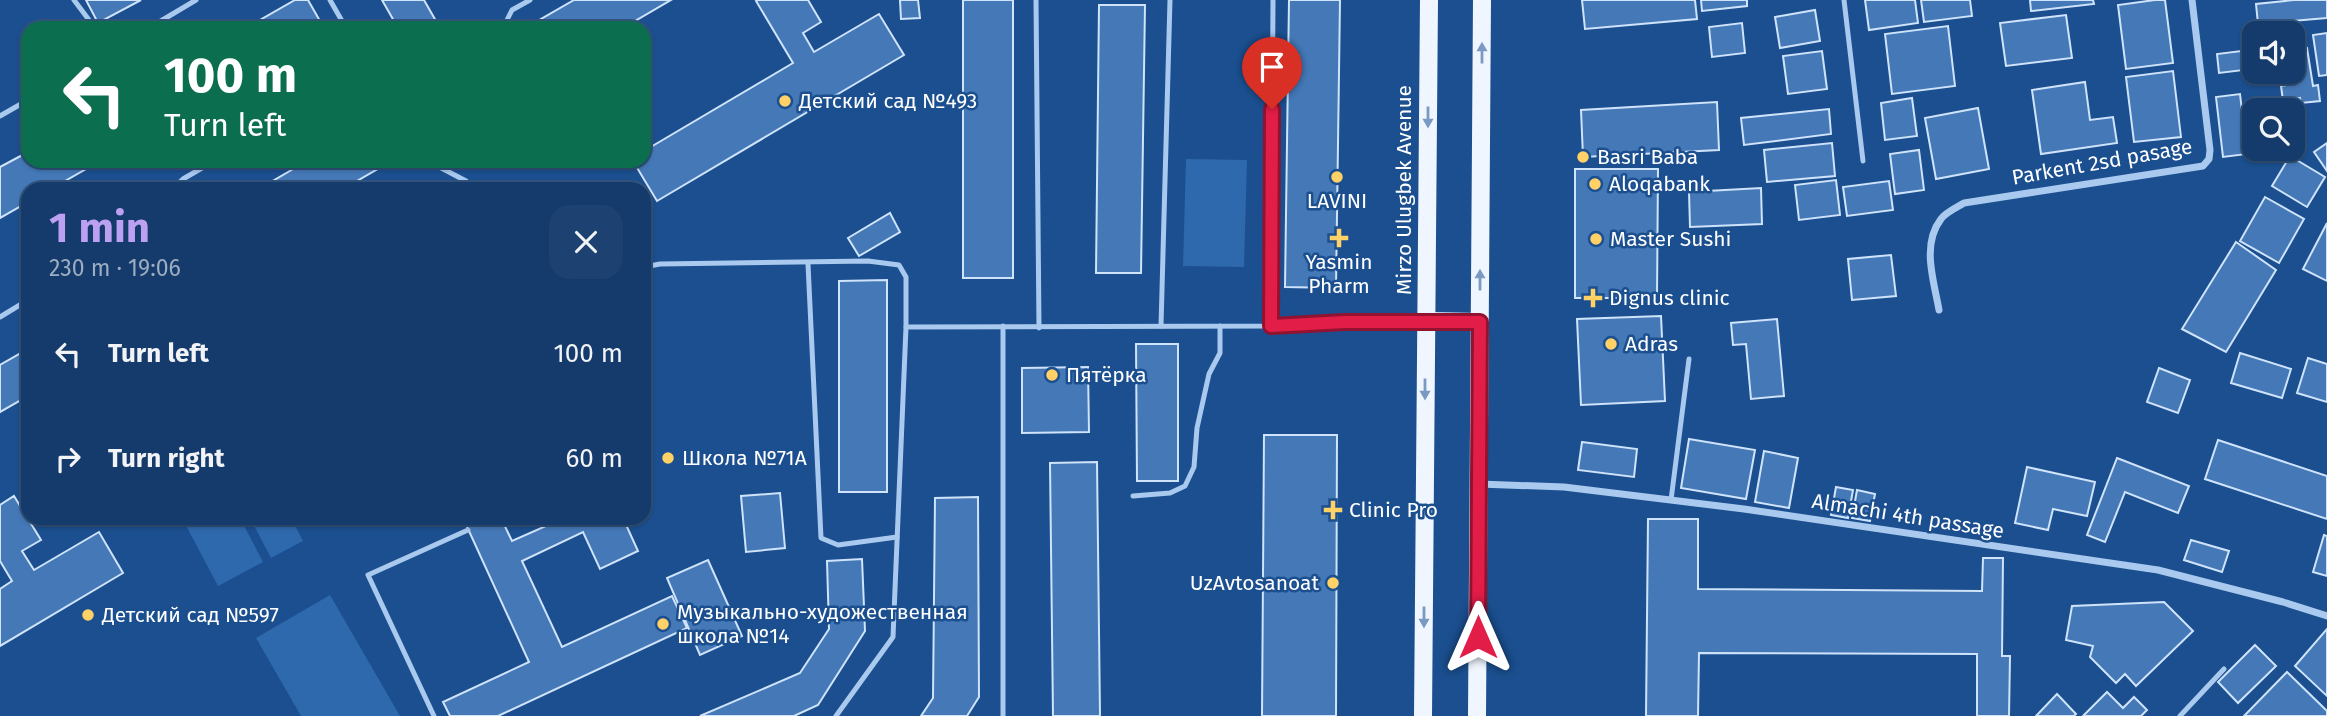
<!DOCTYPE html>
<html lang="en">
<head>
<meta charset="utf-8">
<style>
  :root { --surface:#143b6b; --page:#1d4271; --text:#f1f3f6; --muted:#9dadc1; --line:#33557e; --accent:#bca0f2 }
  body { margin:0; font-family:"Fira Sans",sans-serif; background:var(--page); color:var(--text); height:100vh; display:flex; flex-direction:column; font-size:26px; white-space:nowrap }
  * { box-sizing:border-box; margin:0 }
  p { font-size:23px; color:var(--muted) }
  .icon { flex:none; width:38px; height:38px; fill:none; stroke:currentColor; stroke-width:2; stroke-linecap:round; stroke-linejoin:round }
  .map { position:relative; flex:1; overflow:hidden }
  .side { position:absolute; left:21px; top:182px; width:630px; height:343px; display:flex; flex-direction:column; background:var(--surface); border-radius:21px; box-shadow:0 2px 5px #0004,0 0 0 2px var(--line) }
  .side>* { flex:none }
  .banner { position:absolute; left:21px; top:21px; width:630px; height:147px; border-radius:21px; box-shadow:0 2px 5px #0004,0 0 0 2px var(--line); background:#0b6e4f; color:#fff; overflow:hidden }
  .fabs { position:absolute; left:2242px; top:21px; display:grid; gap:14px }
  .fabs a { display:grid; place-items:center; width:63px; height:63px; border-radius:14px; background:var(--surface); box-shadow:0 2px 5px #0004,0 0 0 2px var(--line); font-size:35px }
  .pin { position:absolute; display:grid; place-items:center; width:60px; height:60px; color:#fff; margin:-72px -30px; border-radius:50% 50% 50% 0; rotate:-45deg; box-shadow:0 0 7px #0007 }
  .pin .icon { rotate:45deg }
  .me { position:absolute; width:77px; margin:-38px; rotate:0deg; stroke-linejoin:round; filter:drop-shadow(0 0 5px #0008) }
  .turn { display:flex; align-items:center; gap:24px; height:147px; padding:0 28px; font-size:32px }
  .turn .icon { width:91px; height:91px; stroke-width:2.5 }
  .turn b { display:block; font-size:49px; line-height:60px }
  .round { display:grid; place-items:center; flex:none; width:74px; height:74px; border-radius:21px; background:var(--page) }
  .overview { display:flex; align-items:center; justify-content:space-between; height:119px; padding:0 28px }
  h1 { font-size:42px; font-weight:700; line-height:52px; color:var(--accent) }
  ul { padding:0; list-style:none }
  li { display:flex; align-items:center; gap:21px; height:105px; padding:0 28px }
  li div { flex:1 }
  li b { display:block; font-size:26px }
  li em { font-style:normal }
  .map>svg:first-child { display:block }
  .green { fill:#2e69ad }
  .building { fill:#4478b7; stroke:#cfe3fa; stroke-width:2 }
  .lines { fill:none; stroke-linecap:round; stroke-linejoin:round }
  .service { stroke:#a9c9ee; stroke-width:5 }
  .minor { stroke:#a9c9ee; stroke-width:7 }
  .primary { stroke:#f0f6ff; stroke-width:18 }
  .oneway { fill:#7b9ac1 }
  .route-casing { stroke:#92132f; stroke-width:18 }
  .route { stroke:#e11d48; stroke-width:12 }
  .poi-dot { fill:#ffd166; stroke:#1b4f8f; stroke-width:2.5 }
  .labels { text-anchor:middle; stroke-width:5; stroke-linejoin:round; paint-order:stroke }
  .poi-label { font-size:21px; fill:#fff; stroke:#1b4f8f; text-anchor:start }
  .street-label { font-size:21px; fill:#fff; stroke:#1b4f8f }
</style>
</head>
<body>
<div class="map">
<svg width="2327" height="716" viewBox="0 0 2327 716">
  <rect width="100%" height="100%" fill="#1b4f8f"/>
  <!-- green -->
  <g class="green">
    <path d="M1186,159L1247,160L1244,267L1183,266Z"/>
    <path d="M182,518H240L263,562L218,586Z"/>
    <path d="M250,518H291L303,541L271,558Z"/>
    <path d="M330,595L400,716H301L256,638Z"/>
  </g>
  <!-- building -->
  <g class="building">
    <path d="M86,0H141L98,23Z"/>
    <path d="M295,0H308L324,28H246Z"/>
    <path d="M382,0H424L440,28H398Z"/>
    <path d="M574,0H671L623,28H530L529,26Z"/>
    <path d="M758,0H808L821,22L803,33L814,52L879,14L904,55L657,201L633,161H644V151L793,63L756,1Z"/>
    <path d="M900,0H918L920,18L901,19Z"/>
    <rect x="963" y="0" width="50" height="278"/>
    <path d="M1289,0H1340L1336,288L1285,287Z"/>
    <path d="M1582,0H1695L1697,19L1585,29Z"/>
    <path d="M1701,0H1747V6L1702,11Z"/>
    <path d="M1865,0H1915L1918,23L1869,30Z"/>
    <path d="M1921,0H1970L1972,16L1924,22Z"/>
    <path d="M2030,0H2093L2094,4L2031,11Z"/>
    <path d="M2155,0H2165L2173,63L2126,69L2118,5Z"/>
    <path d="M2327,0V18L2258,24L2256,4L2294,0Z"/>
    <path d="M1099,5H1145L1141,273H1096Z"/>
    <path d="M1815,10L1820,41L1780,48L1775,17Z"/>
    <path d="M2066,15L2072,58L2006,66L2000,23Z"/>
    <path d="M1742,23L1745,53L1712,57L1709,27Z"/>
    <path d="M1948,26L1955,86L1892,94L1885,34Z"/>
    <path d="M2327,33V75L2319,76L2313,35Z"/>
    <path d="M2307,48L2313,86L2318,85L2320,101L2301,103L2300,98L2283,101L2281,86L2298,83L2292,51Z"/>
    <path d="M1822,51L1827,89L1788,94L1783,56Z"/>
    <path d="M2241,51L2244,70L2219,73L2217,54Z"/>
    <path d="M2173,71L2181,137L2134,142L2126,77Z"/>
    <path d="M2085,82L2090,120L2113,117L2117,143L2041,154L2032,90Z"/>
    <path d="M2240,94L2247,154L2223,157L2216,97Z"/>
    <path d="M1912,98L1917,136L1885,140L1881,103Z"/>
    <path d="M1717,102L1719,150L1583,157L1581,110Z"/>
    <path d="M1978,108L1989,169L1936,179L1925,118Z"/>
    <path d="M1829,109L1831,134L1744,145L1741,118Z"/>
    <path d="M1832,143L1835,176L1767,182L1764,150Z"/>
    <path d="M2327,143V171L2314,152Z"/>
    <path d="M1919,150L1924,190L1895,194L1890,154Z"/>
    <path d="M28,152V161H100L51,189H28V202L0,218V167Z"/>
    <path d="M2290,156L2325,177L2307,207L2272,186Z"/>
    <path d="M307,161H387L388,163L343,189H259Z"/>
    <path d="M1575,169H1658L1657,298H1575Z"/>
    <path d="M1836,180L1840,215L1799,220L1795,185Z"/>
    <path d="M1889,181L1893,210L1847,216L1843,187Z"/>
    <path d="M1761,188L1762,224L1690,227L1689,192Z"/>
    <path d="M2265,197L2304,219L2279,263L2240,241Z"/>
    <path d="M890,213L900,232L859,256L848,238Z"/>
    <path d="M2327,223V281L2303,269Z"/>
    <path d="M2236,242L2276,270L2226,352L2182,329Z"/>
    <path d="M1891,255L1896,296L1852,300L1848,259Z"/>
    <path d="M887,280V492H839V281Z"/>
    <path d="M1661,316L1665,401L1581,405L1577,319Z"/>
    <path d="M1777,319L1784,396L1751,399L1746,344L1733,345L1731,323Z"/>
    <path d="M644,329L651,379L644,380Z"/>
    <path d="M1136,344H1178V481H1137Z"/>
    <path d="M28,349V396L0,412V365Z"/>
    <path d="M2240,353L2291,369L2282,398L2231,383Z"/>
    <path d="M2308,358L2327,364V402L2297,393Z"/>
    <path d="M1088,367L1089,432L1022,433V368Z"/>
    <path d="M2159,368L2190,380L2178,413L2147,402Z"/>
    <path d="M1264,435H1337L1336,716H1262Z"/>
    <path d="M1689,439L1755,450L1746,499L1681,488Z"/>
    <path d="M2218,440L2327,476V519L2205,479Z"/>
    <path d="M1582,442L1637,449L1634,477L1578,470Z"/>
    <path d="M1764,451L1798,458L1789,508L1755,502Z"/>
    <path d="M2117,458L2189,486L2178,513L2125,492L2105,542L2087,535Z"/>
    <path d="M1097,462L1100,716H1053L1050,463Z"/>
    <path d="M2027,467L2095,482L2087,516L2053,509L2048,530L2015,523Z"/>
    <path d="M1836,487L1853,490L1848,518L1831,515Z"/>
    <path d="M1857,490L1875,494L1870,521L1852,518Z"/>
    <path d="M780,493L785,548L746,552L741,496Z"/>
    <path d="M14,496L41,540L22,551L34,570L99,532L123,573L0,646V589L12,581L0,561V505Z"/>
    <path d="M978,497L979,697L967,716H921L933,698L935,498Z"/>
    <path d="M463,518H501L512,541L564,518H623L638,551L600,569L583,532L522,561L562,647L672,596L687,628L498,716H450L443,702L529,662Z"/>
    <path d="M1648,519H1698V589L1982,591L1983,558H2003L2002,656H2010L2009,716H1977V654L1699,653L1698,716H1646Z"/>
    <path d="M2324,535L2327,536V576L2313,572Z"/>
    <path d="M2191,540L2229,551L2222,572L2184,560Z"/>
    <path d="M862,559L865,631L818,705L794,716H700L800,673L829,629L827,561Z"/>
    <path d="M708,560L742,636L700,655L667,578Z"/>
    <path d="M2164,602L2193,631L2136,686L2125,674L2116,683L2090,657L2093,646L2066,640L2072,606Z"/>
    <path d="M2327,629V696L2295,666Z"/>
    <path d="M2255,645L2276,666L2238,703L2218,682Z"/>
    <path d="M2287,672L2327,711V716H2244Z"/>
    <path d="M2107,692L2123,708L2134,697L2147,710L2141,716H2083Z"/>
    <path d="M2057,694L2076,714L2074,716H2036Z"/>
  </g>
  <g class="lines">
    <!-- service -->
    <g class="service">
      <path d="M74,0L95,28"/>
      <path d="M330,0L346,28"/>
      <path d="M1036,0L1039,328"/>
      <path d="M1844,0L1863,161"/>
      <path d="M149,28L196,0"/>
      <path d="M503,28L512,10L530,0"/>
      <path d="M0,116L28,100"/>
      <path d="M428,161L466,181L473,189"/>
      <path d="M172,189L183,179L214,161"/>
      <path d="M808,264L821,538L838,545L897,537"/>
      <path d="M644,267L660,264L868,261L899,265L906,277V327L893,637L836,716"/>
      <path d="M0,317L28,300"/>
      <path d="M1161,326L1170,0"/>
      <path d="M1271,326L1273,0"/>
      <path d="M906,327L1271,326L1345,322L1424,321"/>
      <path d="M1133,496L1170,493L1185,486L1194,467L1197,428L1209,374L1220,353V326"/>
      <path d="M1671,500L1689,359"/>
      <path d="M434,716L368,575L468,530"/>
      <path d="M1003,716V326"/>
      <path d="M2180,716L2224,669"/>
    </g>
    <!-- minor -->
    <g class="minor">
      <path d="M1939,310C1934,281 1921,245 1941,219C1946,212 1956,208 1964,203L2203,166L2209,159L2210,150L2192,0"/>
      <path d="M1479,484L1564,487L1744,509L2158,570L2283,602L2327,616"/>
    </g>
    <!-- primary -->
    <g class="primary">
      <path d="M1426,321L1480,322"/>
      <path d="M1423,716L1429,0"/>
      <path d="M1477,716L1482,0"/>
    </g>
  </g>
  <!-- one-way arrows -->
  <defs><path id="oneway-solid" d="M-6-.8H1V-3.2L6.5 0L1 3.2V.8H-6Z" transform="scale(1.75)"/></defs>
  <g class="oneway">
    <use href="#oneway-solid" transform="translate(1482 53) rotate(-90)"/>
    <use href="#oneway-solid" transform="translate(1428 117) rotate(90)"/>
    <use href="#oneway-solid" transform="translate(1480 280) rotate(-90)"/>
    <use href="#oneway-solid" transform="translate(1425 389) rotate(90)"/>
    <use href="#oneway-solid" transform="translate(1424 617) rotate(90)"/>
  </g>
  <g class="lines">
    <defs>
      <path id="route" d="M1272,109L1271,326L1345,322H1480L1478,637"/>
    </defs>
    <!-- route casing -->
    <use href="#route" class="route-casing"/>
    <!-- route -->
    <use href="#route" class="route"/>
  </g>
  <!-- markers -->
  <g class="poi-dot">
    <circle cx="785" cy="101" r="7"/>
    <circle cx="1583" cy="157" r="7"/>
    <circle cx="1337" cy="177" r="7"/>
    <circle cx="1595" cy="184" r="7"/>
    <path d="M1335.5 227.5h7v7h7v7h-7v7h-7v-7h-7v-7h7z"/>
    <circle cx="1596" cy="239" r="7"/>
    <path d="M1589.5 287.5h7v7h7v7h-7v7h-7v-7h-7v-7h7z"/>
    <circle cx="1611" cy="344" r="7"/>
    <circle cx="1052" cy="375" r="7"/>
    <circle cx="668" cy="458" r="7"/>
    <path d="M1329.5 499.5h7v7h7v7h-7v7h-7v-7h-7v-7h7z"/>
    <circle cx="1333" cy="583" r="7"/>
    <circle cx="88" cy="615" r="7"/>
    <circle cx="663" cy="624" r="7"/>
  </g>
  <g class="labels">
    <!-- poi labels -->
    <g class="poi-label">
      <text x="799" y="108">Детский сад №493</text>
      <text x="1597" y="164">Basri Baba</text>
      <text x="1609" y="191">Aloqabank</text>
      <text x="1337" y="208" text-anchor="middle">LAVINI</text>
      <text x="1610" y="246">Master Sushi</text>
      <text x="1339" y="269" text-anchor="middle">Yasmin<tspan x="1339" dy="24">Pharm</tspan></text>
      <text x="1609" y="305">Dignus clinic</text>
      <text x="1625" y="351">Adras</text>
      <text x="1066" y="382">Пятёрка</text>
      <text x="682" y="465">Школа №71А</text>
      <text x="1349" y="517">Clinic Pro</text>
      <text x="1319" y="590" text-anchor="end">UzAvtosanoat</text>
      <text x="677" y="619">Музыкально-художественная<tspan x="677" dy="24">школа №14</tspan></text>
      <text x="102" y="622">Детский сад №597</text>
    </g>
    <!-- street labels -->
    <g class="street-label">
      <text transform="translate(2102 162) rotate(-10)" y="7">Parkent 2sd pasage</text>
      <text transform="translate(1404 190) rotate(-90)" y="7">Mirzo Ulugbek Avenue</text>
      <text transform="translate(1908 516) rotate(9)" y="7">Almachi 4th passage</text>
    </g>
  </g>
</svg>
<div class="fabs">
<a><svg class="icon" aria-label="sound" viewBox="0 0 24 24"><path d="M4 9h4l5-4v14l-5-4H4zM17 9q2 3 0 6"/></svg></a>
<a><svg class="icon" aria-label="search" viewBox="0 0 24 24"><circle cx="10" cy="10" r="6"/><path d="M15 15l6 6"/></svg></a>
</div>
<div class="pin" style="left:1272px;top:109px;background:#d93025"><svg class="icon" aria-label="arrive" viewBox="0 0 24 24"><path d="M6 21V4h12l-3 4 3 4H6"/></svg></div>
<svg class="me" style="left:1478px;top:637px" viewBox="-20 -20 40 40"><path d="M0-17L14 15 0 8-14 15z" fill="#e11d48" stroke="#fff" stroke-width="4"/></svg>
<div class="banner">
<div class="turn"><svg class="icon" aria-label="left" viewBox="0 0 24 24"><path d="M17 20v-9H6M10 6l-5 5 5 5"/></svg><div><b>100 m</b>Turn left</div></div>
</div>
<section class="side">
<div class="overview"><div><h1>1 min</h1><p>230 m · 19:06</p></div><a class="round"><svg class="icon" aria-label="close" viewBox="0 0 24 24"><path d="M6 6l12 12M18 6L6 18"/></svg></a></div>
<ul>
<li><svg class="icon" aria-label="left" viewBox="0 0 24 24"><path d="M17 20v-9H6M10 6l-5 5 5 5"/></svg><div><b>Turn left</b></div><em>100 m</em></li>
<li><svg class="icon" aria-label="right" viewBox="0 0 24 24"><path d="M7 20v-9h11M14 6l5 5-5 5"/></svg><div><b>Turn right</b></div><em>60 m</em></li>
</ul>
</section>
</div>
</body>
</html>
